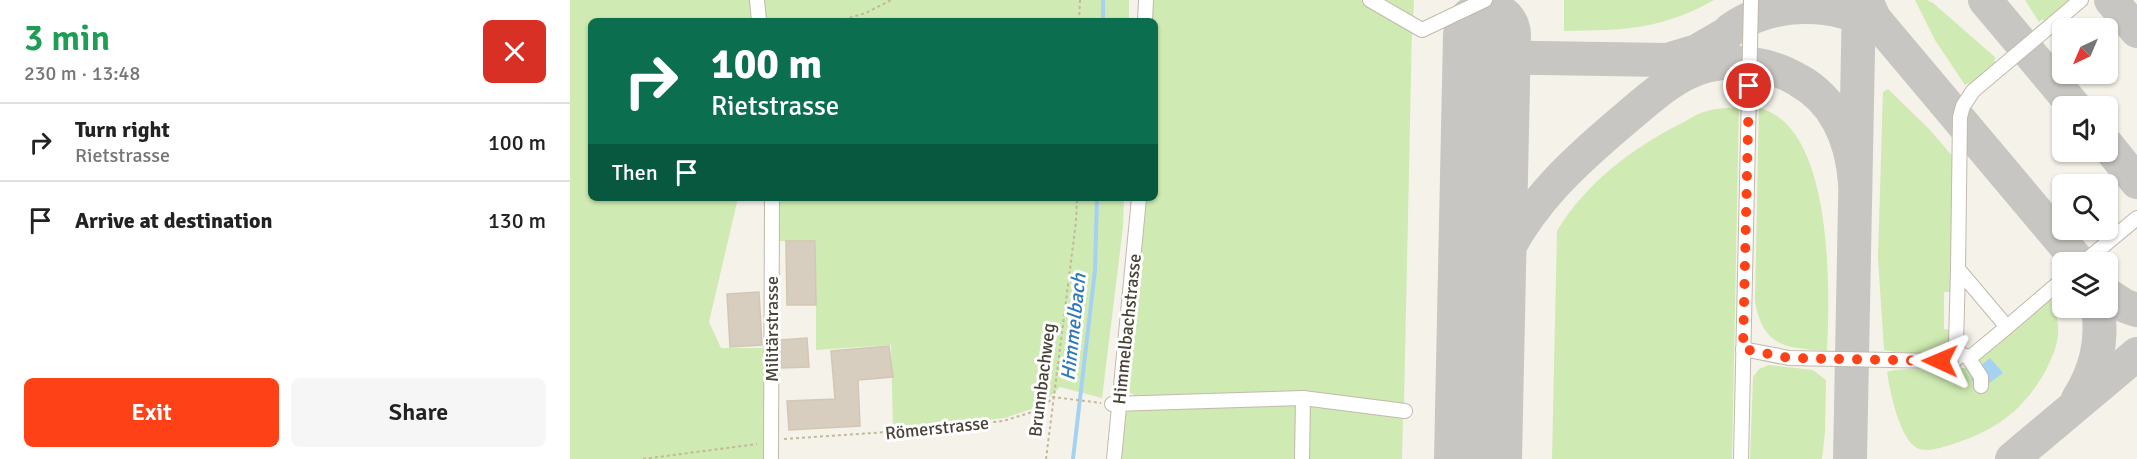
<!DOCTYPE html>
<html lang="en">
<head>
<meta charset="utf-8">
<style>
  :root { --surface:#fff; --page:#f6f6f6; --text:#222; --muted:#767676; --line:#e0e0e0; --accent:#ff4117 }
  body { margin:0; font-family:Signika,sans-serif; background:var(--page); color:var(--text); height:100vh; display:flex; flex-direction:column; font-size:22px; white-space:nowrap }
  * { box-sizing:border-box; margin:0 }
  p { font-size:20px; color:var(--muted) }
  .icon { flex:none; width:33px; height:33px; fill:none; stroke:currentColor; stroke-width:2; stroke-linecap:round; stroke-linejoin:round }
  .map { position:relative; flex:1; overflow:hidden }
  .sheet { display:flex; flex-direction:column; background:var(--surface); width:570px }
  .sheet>* { flex:none }
  .guide { position:absolute; left:18px; top:18px; width:570px; height:183px; border-radius:9px; box-shadow:0 2px 4px #0004; background:#0b6e4f; color:#fff; overflow:hidden }
  .needle { width:39px; rotate:224deg }
  .tools { position:absolute; left:1482px; top:18px; display:grid; gap:12px }
  .tools a { display:grid; place-items:center; width:66px; height:66px; border-radius:9px; background:var(--surface); box-shadow:0 2px 4px #0004; font-size:30px }
  .pin { position:absolute; display:grid; place-items:center; width:51px; height:51px; color:#fff; margin:-26px; border:3px solid #fff; border-radius:50%; box-shadow:0 2px 6px #0007 }
  .me { position:absolute; width:66px; margin:-33px; rotate:271deg; stroke-linejoin:round; filter:drop-shadow(0 0 4px #0008) }
  .turn { display:flex; align-items:center; gap:21px; height:126px; padding:0 24px; font-size:27px }
  .turn .icon { width:78px; height:78px; stroke-width:2.5 }
  .turn b { display:block; font-size:42px; line-height:51px }
  .then { display:flex; align-items:center; height:57px; padding:0 24px; background:#0003; gap:12px; font-size:22px }
  .round { display:grid; place-items:center; flex:none; width:63px; height:63px; border-radius:9px; background:var(--page) }
  .head { display:flex; align-items:center; justify-content:space-between; height:102px; padding:0 24px }
  h1 { font-size:36px; font-weight:600; line-height:45px; color:#1e9e55 }
  .cta { display:flex; gap:12px; margin-top:auto; padding:12px 24px }
  .cta a { flex:1; height:69px; border-radius:9px; background:var(--accent); color:#fff; font-size:24px; font-weight:600; line-height:69px; text-align:center }
  .cta a+a { background:var(--page); color:var(--text) }
  ul { padding:0; list-style:none }
  li { display:flex; align-items:center; gap:18px; height:78px; padding:0 24px; border-top:2px solid var(--line) }
  li div { flex:1 }
  li b { display:block; font-size:22px }
  li em { font-style:normal }
  main { display:flex; flex:1; min-height:0 }
  .map>svg:first-child { display:block }
  .green { fill:#cfeab2 }
  .water { fill:#a5d1f3 }
  .lines { fill:none; stroke-linecap:round; stroke-linejoin:round }
  .stream { stroke:#a5d1f3; stroke-width:4 }
  .taxiway { stroke:#c7c6c2; stroke-width:34 }
  .runway { stroke:#c7c6c2; stroke-width:88 }
  .building { fill:#d7cebf; stroke:#d2c7b2; stroke-width:1.5 }
  .minor-casing { stroke:#c1baac; stroke-width:16 }
  .path { stroke:#c3b79d; stroke-width:2; stroke-dasharray:3 3; stroke-linecap:butt }
  .minor { stroke:#fff; stroke-width:14 }
  .route { stroke:#ff4117; stroke-width:10; stroke-dasharray:0 18 }
  .labels { text-anchor:middle; stroke-width:6; stroke-linejoin:round; paint-order:stroke }
  .street-label { font-size:18px; fill:#4a4337; stroke:#fff }
  .water-label { font-size:20px; font-style:italic; fill:#2d79b9; stroke:#fff }
</style>
</head>
<body>
<main>
<section class="sheet">
<div class="head"><div><h1>3 min</h1><p>230 m · 13:48</p></div><a class="round" style="background:#d93025;color:#fff"><svg class="icon" aria-label="close" viewBox="0 0 24 24"><path d="M6 6l12 12M18 6L6 18"/></svg></a></div>
<ul>
<li><svg class="icon" aria-label="right" viewBox="0 0 24 24"><path d="M7 20v-9h11M14 6l5 5-5 5"/></svg><div><b>Turn right</b><p>Rietstrasse</p></div><em>100 m</em></li>
<li><svg class="icon" aria-label="arrive" viewBox="0 0 24 24"><path d="M6 21V4h12l-3 4 3 4H6"/></svg><div><b>Arrive at destination</b></div><em>130 m</em></li>
</ul>
<div class="cta"><a>Exit</a><a>Share</a></div>
</section>
<div class="map">
<svg width="1567" height="459" viewBox="0 0 1567 459">
  <rect width="100%" height="100%" fill="#f5f2ea"/>
  <!-- green -->
  <g class="green">
    <path d="M0,0H559V21H21V198H168L139,322L151,348H194V459H0Z"/>
    <path d="M580,0H793L842,28L834,404L721,391L567,397L558,391L576,198H585V21H580Z"/>
    <path d="M808,0H844L843,21Z"/>
    <path d="M994,0H1144C1091,30 1053,30 994,31Z"/>
    <path d="M1345,0H1357L1363,3L1426,58L1424,60L1426,64L1401,86L1398,83L1395,85L1365,40Z"/>
    <path d="M1455,0H1499L1501,2L1476,23L1473,19L1469,22Z"/>
    <path d="M1318,89L1360,130L1384,158L1382,292H1374V329L1380,330C1380,335 1380,341 1377,345C1369,357 1326,353 1314,350L1308,258L1313,92Z"/>
    <path d="M1169,107L1162,459H982L987,231C1016,183 1062,148 1112,123C1120,119 1128,113 1137,111C1147,108 1159,108 1169,107Z"/>
    <path d="M1189,108C1264,126 1260,291 1257,351C1217,347 1194,349 1185,302Z"/>
    <path d="M207,198H554L553,227L532,398L490,387L470,406L435,418L323,430L321,345L246,350V241H208Z"/>
    <path d="M1480,298C1485,309 1489,320 1488,333C1488,345 1482,357 1477,368C1455,409 1427,430 1383,444C1373,447 1357,453 1347,448C1329,438 1320,391 1317,372C1335,366 1357,371 1377,370C1385,370 1392,366 1401,369L1411,391L1419,385L1407,359Z"/>
    <path d="M1199,365L1243,370L1256,380L1255,432L1252,459H1180L1183,377L1189,369Z"/>
    <path d="M748,404L833,418L832,459H736L737,405Z"/>
    <path d="M728,405L729,459H550L555,414L562,409Z"/>
  </g>
  <!-- water -->
  <path class="water" d="M1420,358L1433,373L1410,390L1401,379L1403,377L1401,374Z"/>
  <g class="lines">
    <!-- stream -->
    <g class="stream">
      <path d="M533,21V0"/>
      <path d="M503,459L525,270L527,198"/>
    </g>
    <!-- taxiway -->
    <g class="taxiway">
      <path d="M1296,0L1304,18L1313,29L1509,262"/>
      <path d="M1415,0L1504,106"/>
      <path d="M1541,0L1567,31"/>
      <path d="M1160,30C1202,0 1264,0 1307,26"/>
      <path d="M916,57L1097,60L1127,51L1158,33"/>
      <path d="M1538,146L1567,182"/>
      <path d="M1538,295L1555,306L1567,310"/>
      <path d="M910,367C911,331 916,299 930,265C958,203 1005,161 1056,118C1081,97 1104,75 1136,66C1166,58 1201,64 1228,80C1266,101 1282,141 1285,183"/>
      <path d="M1508,399C1526,371 1533,340 1528,308"/>
      <path d="M1280,459L1289,0"/>
      <path d="M1442,459L1567,354"/>
    </g>
    <!-- runway -->
    <path class="runway" d="M908,459L917,35"/>
  </g>
  <!-- building -->
  <g class="building">
    <path d="M216,241H245L246,305H217Z"/>
    <path d="M189,292L192,345L160,347L157,294Z"/>
    <path d="M237,338L239,367L211,368L210,340Z"/>
    <path d="M319,346L323,377L288,380L290,426L219,430L217,401L265,399L261,351Z"/>
  </g>
  <g class="lines">
    <defs>
      <g id="minor">
        <path d="M187,0L189,21"/>
        <path d="M800,0L852,30L915,0"/>
        <path d="M575,21L576,0"/>
        <path d="M1514,262L1567,218"/>
        <path d="M1388,269L1386,345C1388,354 1393,357 1402,356L1437,327"/>
        <path d="M1492,280L1437,327L1388,269L1390,117L1393,106L1403,91L1511,0"/>
        <path d="M1173,349L1219,358L1370,361L1385,360L1391,354"/>
        <path d="M1398,357L1411,377V386"/>
        <path d="M542,404L733,398L835,411"/>
        <path d="M201,459L202,198"/>
        <path d="M544,459L569,198"/>
        <path d="M732,459L733,398"/>
        <path d="M1171,459L1181,0"/>
      </g>
    </defs>
    <!-- minor casing -->
    <use href="#minor" class="minor-casing"/>
    <!-- path -->
    <g class="path">
      <path d="M268,21L296,13L321,0"/>
      <path d="M509,21L510,0"/>
      <path d="M214,439L347,430L433,421L472,409L483,397L531,403"/>
      <path d="M73,459L187,444"/>
      <path d="M476,459L506,222L507,198"/>
    </g>
    <!-- minor -->
    <use href="#minor" class="minor"/>
  </g>
  <g class="lines">
    <!-- route -->
    <path class="route" d="M1179,86L1173,349L1219,358L1370,361"/>
  </g>
  <g class="labels">
    <!-- street labels -->
    <g class="street-label">
      <text transform="translate(202 329) rotate(-90)" y="6">Militärstrasse</text>
      <text transform="translate(557 329) rotate(-84)" y="6">Himmelbachstrasse</text>
      <text transform="translate(472 380) rotate(-83)" y="6">Brunnbachweg</text>
      <text transform="translate(367 428) rotate(-6)" y="6">Römerstrasse</text>
    </g>
    <!-- water labels -->
    <g class="water-label">
      <text transform="translate(503 327) rotate(-84)" y="7">Himmelbach</text>
    </g>
  </g>
</svg>
<div class="tools">
<a><svg class="needle" viewBox="-14 -14 28 28"><path d="M0-13l5 13h-10z" fill="#e53935"/><path d="M0 13l5-13h-10z" fill="#767676"/></svg></a>
<a><svg class="icon" aria-label="sound" viewBox="0 0 24 24"><path d="M4 9h4l5-4v14l-5-4H4zM17 9q2 3 0 6"/></svg></a>
<a><svg class="icon" aria-label="search" viewBox="0 0 24 24"><circle cx="10" cy="10" r="6"/><path d="M15 15l6 6"/></svg></a>
<a><svg class="icon" aria-label="layers" viewBox="0 0 24 24"><path d="M12 4l9 5-9 5-9-5zM3 14l9 5 9-5"/></svg></a>
</div>
<div class="pin" style="left:1179px;top:86px;background:#d93025"><svg class="icon" aria-label="arrive" viewBox="0 0 24 24"><path d="M6 21V4h12l-3 4 3 4H6"/></svg></div>
<svg class="me" style="left:1370px;top:361px" viewBox="-20 -20 40 40"><path d="M0-17L14 15 0 8-14 15z" fill="#ff4117" stroke="#fff" stroke-width="4"/></svg>
<div class="guide">
<div class="turn"><svg class="icon" aria-label="right" viewBox="0 0 24 24"><path d="M7 20v-9h11M14 6l5 5-5 5"/></svg><div><b>100 m</b>Rietstrasse</div></div>
<div class="then">Then<svg class="icon" aria-label="arrive" viewBox="0 0 24 24"><path d="M6 21V4h12l-3 4 3 4H6"/></svg></div>
</div>
</div>
</main>
</body>
</html>
